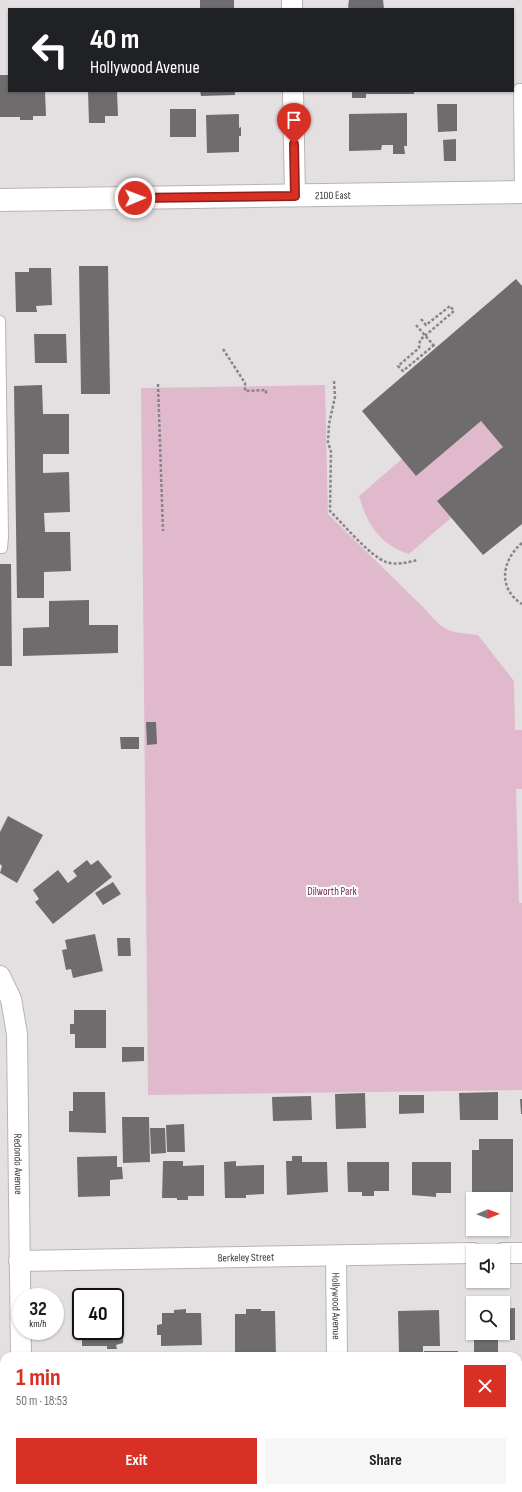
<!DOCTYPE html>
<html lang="en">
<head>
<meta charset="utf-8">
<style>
  :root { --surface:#fff; --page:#f6f6f6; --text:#202124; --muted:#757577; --accent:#d93025 }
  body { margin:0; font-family:"Sofia Sans Condensed",sans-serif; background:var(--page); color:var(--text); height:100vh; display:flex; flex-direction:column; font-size:15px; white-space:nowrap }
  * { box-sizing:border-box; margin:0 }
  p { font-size:13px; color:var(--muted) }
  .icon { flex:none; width:22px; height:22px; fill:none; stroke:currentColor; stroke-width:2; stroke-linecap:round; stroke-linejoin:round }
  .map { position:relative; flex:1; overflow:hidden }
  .panel { position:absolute; left:0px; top:1352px; width:522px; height:140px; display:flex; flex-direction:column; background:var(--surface); border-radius:12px 12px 0 0; box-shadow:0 1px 3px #0004 }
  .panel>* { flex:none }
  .banner { position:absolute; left:8px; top:8px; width:506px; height:84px; border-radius:0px; box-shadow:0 1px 3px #0004; background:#202124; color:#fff; overflow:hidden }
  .needle { width:26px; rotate:89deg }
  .controls { position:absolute; left:466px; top:1192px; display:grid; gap:8px }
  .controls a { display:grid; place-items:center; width:44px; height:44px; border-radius:0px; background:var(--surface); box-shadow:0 1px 3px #0004; font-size:20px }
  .speed { position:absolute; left:12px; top:1288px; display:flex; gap:8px; font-size:20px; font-weight:700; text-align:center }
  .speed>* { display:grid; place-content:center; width:52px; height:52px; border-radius:50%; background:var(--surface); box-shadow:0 1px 3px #0004; line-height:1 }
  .speed small { font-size:10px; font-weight:400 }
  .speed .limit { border:2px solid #111; border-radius:6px; background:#fff; color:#111 }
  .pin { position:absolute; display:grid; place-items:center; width:34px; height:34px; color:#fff; margin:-41px -17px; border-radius:50% 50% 50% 0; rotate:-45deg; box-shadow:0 0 4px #0007 }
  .pin .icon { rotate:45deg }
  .me { position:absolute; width:44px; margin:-22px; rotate:89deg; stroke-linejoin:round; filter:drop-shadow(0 0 3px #0008) }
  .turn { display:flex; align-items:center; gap:14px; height:84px; padding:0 16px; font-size:18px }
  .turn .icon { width:52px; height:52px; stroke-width:2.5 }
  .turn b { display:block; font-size:28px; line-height:34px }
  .round { display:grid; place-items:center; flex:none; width:42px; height:42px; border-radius:0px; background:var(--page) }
  .summary { display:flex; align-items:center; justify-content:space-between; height:68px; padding:0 16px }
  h1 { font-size:24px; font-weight:700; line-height:30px; color:var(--accent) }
  .button { display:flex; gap:8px; margin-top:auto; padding:8px 16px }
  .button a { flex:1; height:46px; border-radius:0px; background:var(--accent); color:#fff; font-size:16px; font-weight:700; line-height:46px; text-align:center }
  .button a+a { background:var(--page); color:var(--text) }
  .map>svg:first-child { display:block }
  .green { fill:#e0bacc }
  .building { fill:#6f6c6d }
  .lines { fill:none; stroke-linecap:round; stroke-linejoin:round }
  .service-casing { stroke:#b8b4b6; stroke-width:12 }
  .minor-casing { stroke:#b8b4b6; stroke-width:22 }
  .tertiary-casing { stroke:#b8b4b6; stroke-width:24 }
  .path { stroke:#888687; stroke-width:2.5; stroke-dasharray:3 2; stroke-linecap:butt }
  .service { stroke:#fff; stroke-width:10 }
  .minor { stroke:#fff; stroke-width:20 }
  .tertiary { stroke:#fff; stroke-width:22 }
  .route-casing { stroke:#8d1f18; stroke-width:10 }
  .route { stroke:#d93025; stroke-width:7 }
  .labels { text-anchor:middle; stroke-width:4; stroke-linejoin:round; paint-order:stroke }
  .street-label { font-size:11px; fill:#3c3b3b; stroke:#fff }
  .park-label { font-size:11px; fill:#6d2e51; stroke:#fff }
</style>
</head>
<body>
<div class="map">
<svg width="522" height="1492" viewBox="0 0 522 1492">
  <rect width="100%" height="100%" fill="#e4e0e2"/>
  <!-- green -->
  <g class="green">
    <path d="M325,385L328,514L426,610C445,633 450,632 478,635L514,681L515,730H522V789H516L519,903H522V1090L148,1095L141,388Z"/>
    <path d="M481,421L503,447L438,500L452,517L409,554C380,545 367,524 359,496L402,459L416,475Z"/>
  </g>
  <!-- building -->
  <g class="building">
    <rect x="200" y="0" width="34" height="9"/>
    <path d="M349,0H383L384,9H350L348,7Z"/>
    <path d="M0,75H9V91H45L46,116H33V120H20V117H0Z"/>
    <path d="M88,91H117L118,116H105V123H89Z"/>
    <path d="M200,91H235V95L201,96Z"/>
    <path d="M352,91H414V94H366V98H352Z"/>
    <path d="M437,104H457V131L438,132Z"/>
    <rect x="170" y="109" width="26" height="28"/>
    <path d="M407,113V146H404L405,154H393V145H382L381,150L349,151V114Z"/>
    <path d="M239,114V128L241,127V136H239V152L207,153L206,115Z"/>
    <path d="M456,139V161H444L443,140Z"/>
    <path d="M79,266H108L110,394H81Z"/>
    <path d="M29,268H51L52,305L36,306L37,312H16L15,272H29Z"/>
    <path d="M516,279L522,286V524L483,555L437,501L503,447L481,421L416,476L362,411Z"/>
    <path d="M34,334H66L67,363H35Z"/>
    <path d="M42,385L43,414H69V454H43V473L69,472L70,512L44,513L45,532H70L71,571L44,572V598H17L14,386Z"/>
    <path d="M0,564H11L12,666H0Z"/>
    <path d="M89,600V625H118V653L23,656V628L49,627V601Z"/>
    <path d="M146,722H156L157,744L147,745Z"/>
    <path d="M120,737H139V749H121Z"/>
    <path d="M8,816L43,835L17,883L0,873L2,866L0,864V832Z"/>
    <path d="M87,860L91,865L98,860L112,877L53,924L35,902L39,899L33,890L58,870L68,883L77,876L73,871Z"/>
    <path d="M113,882L121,894L103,905L95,893Z"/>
    <path d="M95,934L103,971L73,978L71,969L66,970L62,950L67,949L65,940Z"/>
    <path d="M117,938H130L131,956H118Z"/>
    <path d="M74,1010H106V1048H75V1034H70V1024H74Z"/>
    <path d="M122,1047H144V1061L122,1062Z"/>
    <path d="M73,1092H105L106,1133L69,1132V1111H73Z"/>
    <path d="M498,1092V1120H460L459,1093Z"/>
    <path d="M365,1093L366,1128L336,1129L335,1094Z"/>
    <path d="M399,1095H424V1113L399,1114Z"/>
    <path d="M311,1096L312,1120L273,1121L272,1097Z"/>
    <path d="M520,1099H522V1114H521Z"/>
    <path d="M122,1117H149L150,1162L123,1163Z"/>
    <path d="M184,1124L185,1152H167L166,1125Z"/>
    <path d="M150,1128H165L166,1153L151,1154Z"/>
    <path d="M479,1139H513V1192H497V1196H486V1192H472V1150H479Z"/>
    <path d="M117,1156V1167H122L123,1179L110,1180V1196L78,1197L77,1157Z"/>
    <path d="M292,1156H302V1162H327L328,1192L287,1195L286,1161H292Z"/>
    <path d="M163,1161H183V1166L204,1165V1196H188V1200H177V1198H162Z"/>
    <path d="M236,1161V1166L264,1165V1194L246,1195V1198H225L224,1162Z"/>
    <path d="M347,1162H389V1191H374V1196H362V1192H348Z"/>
    <path d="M412,1162H451V1193H436V1197L412,1195Z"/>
    <path d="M515,1308V1340H498V1356H474V1333H503V1309Z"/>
    <path d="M186,1309V1313H201L202,1345L161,1346V1335H157V1325L162,1324V1313H174V1310Z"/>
    <path d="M246,1309H261V1311H275L276,1356H235V1314H246Z"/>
    <path d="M439,1310L440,1346H423V1353L399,1354L398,1311Z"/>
    <path d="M115,1313H122V1319H124L123,1343L116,1345L117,1349H107V1346H82V1331H115Z"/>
    <rect x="424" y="1351" width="34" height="5"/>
    <rect x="518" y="1448" width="4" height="29"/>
    <rect x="83" y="1488" width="34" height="4"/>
    <rect x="130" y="1488" width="27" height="4"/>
    <rect x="240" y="1488" width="42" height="4"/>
    <rect x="400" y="1488" width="31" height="4"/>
    <rect x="457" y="1488" width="37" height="4"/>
  </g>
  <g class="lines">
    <defs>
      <g id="service">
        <path d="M520,192L519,89H522"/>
        <path d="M0,321L3,537L2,548H0"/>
      </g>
      <g id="minor">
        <path d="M292,0V9"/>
        <path d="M293,91L295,196"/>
        <path id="s1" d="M0,976L11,999L17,1034L21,1356"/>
        <path d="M503,1253H522"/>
        <path id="s2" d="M336,1256L337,1356"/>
        <path id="s3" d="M19,1261L473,1253"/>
        <path d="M23,1488V1492"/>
        <path d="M339,1488V1492"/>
      </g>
      <g id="tertiary">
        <path id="s4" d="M0,200L522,192"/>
      </g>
    </defs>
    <!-- service casing -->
    <use href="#service" class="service-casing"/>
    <!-- minor casing -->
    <use href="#minor" class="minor-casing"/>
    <!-- tertiary casing -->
    <use href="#tertiary" class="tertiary-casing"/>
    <!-- path -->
    <g class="path">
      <path d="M421,319L426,325L450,306L454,311L420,340L419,348L398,366L403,371L434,345"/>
      <path d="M416,325L436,348"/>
      <path d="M223,349L245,383V391L266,390V394"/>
      <path d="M334,381L335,397L329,424L328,442L331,452L330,511C343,524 370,556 386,562C395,565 408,563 417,560"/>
      <path d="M158,384L163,531"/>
      <path d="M522,543C502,560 497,588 522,604"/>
    </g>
    <!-- service -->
    <use href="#service" class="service"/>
    <!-- minor -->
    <use href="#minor" class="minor"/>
    <!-- tertiary -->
    <use href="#tertiary" class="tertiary"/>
  </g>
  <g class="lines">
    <defs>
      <path id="route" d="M135,198L295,196L294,144"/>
    </defs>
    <!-- route casing -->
    <use href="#route" class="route-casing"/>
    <!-- route -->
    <use href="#route" class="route"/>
  </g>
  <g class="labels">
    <!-- street labels -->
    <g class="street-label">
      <text dy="4" stroke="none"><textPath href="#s4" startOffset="333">2100 East</textPath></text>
      <text dy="4" stroke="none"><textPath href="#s1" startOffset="191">Redondo Avenue</textPath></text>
      <text dy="4" stroke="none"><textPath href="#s3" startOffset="227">Berkeley Street</textPath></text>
      <text dy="4" stroke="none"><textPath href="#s2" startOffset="50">Hollywood Avenue</textPath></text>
    </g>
    <!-- park labels -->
    <g class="park-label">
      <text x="332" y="895">Dilworth Park</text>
    </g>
  </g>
</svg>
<div class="controls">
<a><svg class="needle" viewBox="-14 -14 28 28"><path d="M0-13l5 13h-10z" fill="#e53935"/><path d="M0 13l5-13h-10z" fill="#757577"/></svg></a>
<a><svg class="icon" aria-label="sound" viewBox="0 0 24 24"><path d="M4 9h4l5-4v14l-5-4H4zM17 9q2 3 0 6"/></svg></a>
<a><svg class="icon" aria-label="search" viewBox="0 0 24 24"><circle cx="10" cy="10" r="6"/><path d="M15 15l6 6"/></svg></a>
</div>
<div class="speed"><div>32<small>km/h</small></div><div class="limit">40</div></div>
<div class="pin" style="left:294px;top:144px;background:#d93025"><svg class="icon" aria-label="arrive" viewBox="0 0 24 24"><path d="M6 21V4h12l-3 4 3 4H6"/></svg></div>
<svg class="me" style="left:135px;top:198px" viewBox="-20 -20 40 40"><circle r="17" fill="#d93025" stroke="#fff" stroke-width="3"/><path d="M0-11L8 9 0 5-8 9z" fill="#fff"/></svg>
<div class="banner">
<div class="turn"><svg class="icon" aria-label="left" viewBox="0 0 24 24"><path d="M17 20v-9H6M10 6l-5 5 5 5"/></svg><div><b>40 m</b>Hollywood Avenue</div></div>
</div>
<section class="panel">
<div class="summary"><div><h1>1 min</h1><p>50 m · 18:53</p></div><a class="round" style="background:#d93025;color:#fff"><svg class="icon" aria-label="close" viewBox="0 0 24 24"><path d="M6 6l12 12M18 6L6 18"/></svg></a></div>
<div class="button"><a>Exit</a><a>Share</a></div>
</section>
</div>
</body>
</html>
